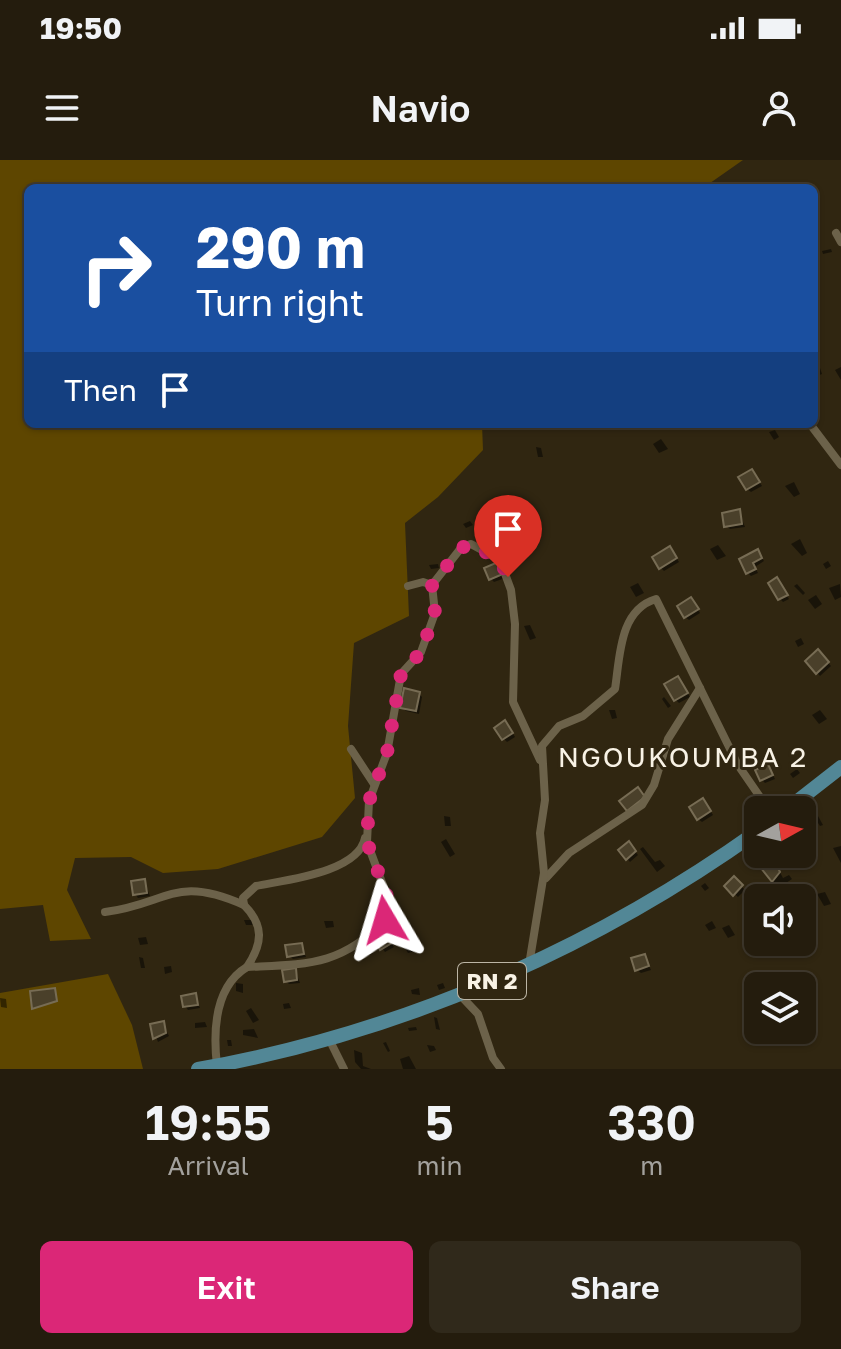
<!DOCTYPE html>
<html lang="en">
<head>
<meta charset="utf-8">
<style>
  :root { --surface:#241c0d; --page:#30291b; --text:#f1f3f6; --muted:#a3a19d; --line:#413a2e; --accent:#db2777 }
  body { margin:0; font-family:"Golos Text",sans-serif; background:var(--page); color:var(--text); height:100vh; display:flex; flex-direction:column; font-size:30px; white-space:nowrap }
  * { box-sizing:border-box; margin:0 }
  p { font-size:26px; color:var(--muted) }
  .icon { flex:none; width:44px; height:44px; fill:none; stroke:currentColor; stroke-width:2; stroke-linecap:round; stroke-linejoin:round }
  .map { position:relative; height:909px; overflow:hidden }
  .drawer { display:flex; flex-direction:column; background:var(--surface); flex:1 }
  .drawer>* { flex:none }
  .banner { position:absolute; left:24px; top:24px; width:794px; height:244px; border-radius:12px; box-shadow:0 2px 6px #0004,0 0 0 2px var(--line); background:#1a4fa0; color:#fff; overflow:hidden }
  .needle { width:52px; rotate:82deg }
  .controls { position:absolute; left:744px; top:636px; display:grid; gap:16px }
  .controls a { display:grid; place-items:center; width:72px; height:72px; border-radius:12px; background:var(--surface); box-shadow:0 2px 6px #0004,0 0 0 2px var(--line); font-size:40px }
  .pin { position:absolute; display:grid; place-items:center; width:68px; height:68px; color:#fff; margin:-82px -34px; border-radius:50% 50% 50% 0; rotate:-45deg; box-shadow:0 0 8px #0007 }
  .pin .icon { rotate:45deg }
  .me { position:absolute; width:88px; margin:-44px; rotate:353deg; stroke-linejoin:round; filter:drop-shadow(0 0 6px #0008) }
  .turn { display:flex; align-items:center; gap:28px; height:168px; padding:0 40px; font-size:36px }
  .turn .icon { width:104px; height:104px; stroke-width:2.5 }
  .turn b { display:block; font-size:56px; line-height:68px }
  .then { display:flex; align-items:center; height:76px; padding:0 40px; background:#0003; gap:16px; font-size:30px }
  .eta { display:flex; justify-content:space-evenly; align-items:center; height:136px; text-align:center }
  .eta b { font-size:48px; font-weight:600; line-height:56px }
  .action { display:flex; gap:16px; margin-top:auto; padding:16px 40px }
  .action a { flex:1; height:92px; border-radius:12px; background:var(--accent); color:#fff; font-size:32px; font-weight:600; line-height:92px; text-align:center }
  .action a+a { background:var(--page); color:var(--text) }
  .status { display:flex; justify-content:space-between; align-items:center; height:56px; padding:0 40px; background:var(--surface); direction:ltr }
  .status svg { height:22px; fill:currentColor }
  header { display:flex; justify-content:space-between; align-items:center; height:104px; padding:0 40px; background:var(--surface); font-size:36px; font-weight:600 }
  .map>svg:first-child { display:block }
  .green { fill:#5e4600 }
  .shadow { fill:#0007 }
  .building { fill:#4a402a; stroke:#776c54; stroke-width:2 }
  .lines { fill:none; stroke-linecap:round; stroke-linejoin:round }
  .minor { stroke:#6c624a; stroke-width:8 }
  .primary { stroke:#528796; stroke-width:14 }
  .route { stroke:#db2777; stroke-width:14; stroke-dasharray:0 25.2 }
  .labels { text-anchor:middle; stroke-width:6; stroke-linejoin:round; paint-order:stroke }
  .shield { fill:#302611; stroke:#bcb5a5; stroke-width:2 }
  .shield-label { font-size:22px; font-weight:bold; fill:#f8f2e5 }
  .quarter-label { font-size:28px; letter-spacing:2px; fill:#f8f2e5; stroke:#302611 }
</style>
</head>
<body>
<div class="status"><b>19:50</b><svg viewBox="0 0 49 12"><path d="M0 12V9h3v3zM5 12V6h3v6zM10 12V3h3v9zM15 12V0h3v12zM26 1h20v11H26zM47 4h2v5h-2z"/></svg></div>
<header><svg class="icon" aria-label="menu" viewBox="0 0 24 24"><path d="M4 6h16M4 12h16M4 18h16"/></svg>Navio<svg class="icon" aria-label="person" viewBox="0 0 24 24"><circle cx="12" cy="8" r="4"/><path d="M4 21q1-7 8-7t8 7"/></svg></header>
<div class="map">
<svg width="841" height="909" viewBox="0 0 841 909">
  <rect width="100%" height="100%" fill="#302611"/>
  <!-- green -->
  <g class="green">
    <path d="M0,0H743L703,28H28V264H482L483,290L438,337L405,363L409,456L354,483L348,566L355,638L322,677L218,709L163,713L131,697L75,698L67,730L91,779L50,781L43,745L0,749Z"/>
    <path d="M108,814L132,865L143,909H0V833Z"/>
  </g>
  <!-- shadow -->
  <g class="shadow">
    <path d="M831,89L832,92L823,94L822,91Z"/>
    <path d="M814,202L819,205L822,214L814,217Z"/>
    <path d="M841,207V220L835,210Z"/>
    <path d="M775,270L779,277L774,280L769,272Z"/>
    <path d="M661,279L668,289L659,293L653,284Z"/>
    <path d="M536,287L541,288L543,297H538Z"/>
    <path d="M755,315L762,326L751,332L747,329Z"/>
    <path d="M794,322L800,334L794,337L785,326Z"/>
    <path d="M739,352L745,367L730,369L726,366Z"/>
    <path d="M470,361L473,365L466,368L463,364Z"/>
    <path d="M800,379L807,393L802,396L791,384Z"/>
    <path d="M718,385L726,396L717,400L710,389Z"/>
    <path d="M757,391L764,401L755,407L758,413L751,416L748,413Z"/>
    <path d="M673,392L679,402L664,411L661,408Z"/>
    <path d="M828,401L831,406L826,409L823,404Z"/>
    <path d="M438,404L439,408L431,409L429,405Z"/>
    <path d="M498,404L505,418L494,422L491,419Z"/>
    <path d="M638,423L644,433L636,437L630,427Z"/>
    <path d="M780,423L789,439L783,442L780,439Z"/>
    <path d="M797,424L805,433L803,435L794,426Z"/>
    <path d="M840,424L841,437L835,440L829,428Z"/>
    <path d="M816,435L822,444L815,449L808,440Z"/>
    <path d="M694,443L700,453L689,460L685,457Z"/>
    <path d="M530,465L536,478L530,480L524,466Z"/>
    <path d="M801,478L804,484L798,487L795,481Z"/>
    <path d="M818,492L831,506L820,516L807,501Z"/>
    <path d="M681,522L690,537L679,543L676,540Z"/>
    <path d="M419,534L422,537L419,554L406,551L402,547Z"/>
    <path d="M664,537L671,546L668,548L662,539Z"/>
    <path d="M609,550H615L617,558L612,559Z"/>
    <path d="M820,550L827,559L819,564L812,555Z"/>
    <path d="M508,566L515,577L507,582L504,579Z"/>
    <path d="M768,606L775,619L765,623L762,620Z"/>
    <path d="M797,609L800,613L793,618L790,614Z"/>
    <path d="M706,644L713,655L702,662L698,659Z"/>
    <path d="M444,656L450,657L451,666H445Z"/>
    <path d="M818,656L823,665L820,666L814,657Z"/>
    <path d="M812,664L818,673L810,677L804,668Z"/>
    <path d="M446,679L455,694L450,697L441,682Z"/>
    <path d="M802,679L809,689L802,694Z"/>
    <path d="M629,684L638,695L630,702L621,691Z"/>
    <path d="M841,686V703L833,688Z"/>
    <path d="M643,687L655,702L660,700L665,706L657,712L640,689Z"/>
    <path d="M789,694H801L794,699Z"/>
    <path d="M775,703L783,718L789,715L792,719L783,725L773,722L769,718Z"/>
    <path d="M734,719L745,730L738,737L726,726Z"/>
    <path d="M144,721L150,736L138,738L135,734Z"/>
    <path d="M705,723L709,728L705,731L701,726Z"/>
    <path d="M825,732L831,744L824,746L817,734Z"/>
    <path d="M802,751L811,754L814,764L802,767Z"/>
    <path d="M244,760H252L253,765H246Z"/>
    <path d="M324,761H333L334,767L326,768Z"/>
    <path d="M712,761L716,768L709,771L705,765Z"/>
    <path d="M729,765L735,775L728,778L722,768Z"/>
    <path d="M388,777L394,787L385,792L382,788Z"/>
    <path d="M138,778L146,777L148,784L140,785Z"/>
    <path d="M301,785L306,797L293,799L289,796Z"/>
    <path d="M413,786L415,791L408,793L405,788Z"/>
    <path d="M644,796L651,810L641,813L637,810Z"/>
    <path d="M139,797L143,798L145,808H141Z"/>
    <path d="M171,806L172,812L165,814L164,807Z"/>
    <path d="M295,810L300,823L289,824L286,821Z"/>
    <path d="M236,823L243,824V833L236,831Z"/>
    <path d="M443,823L445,828L439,830L437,825Z"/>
    <path d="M419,828L420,835L412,834L411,830Z"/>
    <path d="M195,836L200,848L188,850L185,846Z"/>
    <path d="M0,838L6,839L7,848L1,847Z"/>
    <path d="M283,844L289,843L291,848L284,849Z"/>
    <path d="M251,848L259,860L253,863L246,851Z"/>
    <path d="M434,857L437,858L440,870L436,869Z"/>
    <path d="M205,862L207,867L195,868V863Z"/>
    <path d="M163,864L169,876L158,882L152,866Z"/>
    <path d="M416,867L417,870L409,871L408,868Z"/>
    <path d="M254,869L258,878L243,875V870Z"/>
    <path d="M227,880H231L232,886H228Z"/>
    <path d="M386,882L390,891L388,892L383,883Z"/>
    <path d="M427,885L434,886L436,890L430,892Z"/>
    <path d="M354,890L362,893L363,906L371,909H361L355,902Z"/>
    <path d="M409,896L416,909H403L400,899Z"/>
  </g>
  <!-- building -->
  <g class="building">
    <path d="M752,309L760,322L746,330L738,317Z"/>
    <path d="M740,349L742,364L724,367L722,353Z"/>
    <path d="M670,386L677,398L659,409L652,397Z"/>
    <path d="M758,389L762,398L753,403L756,409L746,414L739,399Z"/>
    <path d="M498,402L503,414L489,420L484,408Z"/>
    <path d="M777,417L788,435L778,440L768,423Z"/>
    <path d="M691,437L699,449L684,458L677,446Z"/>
    <path d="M818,489L829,502L816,514L805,501Z"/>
    <path d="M678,516L688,533L674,541L664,524Z"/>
    <path d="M404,528L420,532L416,551L400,548Z"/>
    <path d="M505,560L513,573L502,580L494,568Z"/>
    <path d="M768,604L773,615L760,621L755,610Z"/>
    <path d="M638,627L645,637L627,651L619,641Z"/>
    <path d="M703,638L711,651L697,660L689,647Z"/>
    <path d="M629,681L636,691L626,700L618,690Z"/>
    <path d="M772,697L780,712L772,722L761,708Z"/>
    <path d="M734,716L743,725L733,736L724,726Z"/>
    <path d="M145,719L147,733L133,735L131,721Z"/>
    <path d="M385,771L392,783L380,790L374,778Z"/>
    <path d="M302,783L304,794L287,797L285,785Z"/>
    <path d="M645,794L649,806L635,811L631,798Z"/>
    <path d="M296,808L297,820L284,822L282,810Z"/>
    <path d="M55,828L57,841L32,849L30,831Z"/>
    <path d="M196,833L198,845L183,847L181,836Z"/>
    <path d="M164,861L166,873L153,879L150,864Z"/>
  </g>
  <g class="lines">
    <!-- minor -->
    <g class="minor">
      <path d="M836,73L841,82"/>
      <path d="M810,264L841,305"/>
      <path d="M432,425L461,388L471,384L500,400L511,430L515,464L513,542L540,600"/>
      <path d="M408,426L423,422L432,425"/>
      <path d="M351,589L374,624"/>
      <path d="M546,718L569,693L642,645L654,625L668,579L700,528"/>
      <path d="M105,752C168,744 174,714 244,745"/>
      <path d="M529,805L544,713L540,673L545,640L542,586L559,566L583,556L615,529C620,497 619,450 656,439L738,605L769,650"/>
      <path d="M247,807C263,783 264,765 244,745L243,738L256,726C284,720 358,713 365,678"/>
      <path d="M460,835L478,854L493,898L501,909"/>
      <path d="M329,879L344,909"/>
      <path d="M217,906C213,871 214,827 247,807C308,804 341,806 385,760L387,736L367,682L369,641L387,593L401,514L421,492L435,453L432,425"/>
    </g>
    <!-- primary -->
    <g class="primary">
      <path d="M786,650L841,607"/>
      <path d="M198,909C401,873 591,790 758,671"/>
    </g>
  </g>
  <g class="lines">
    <!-- route -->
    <path class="route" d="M385,760L387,736L367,682L369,641L387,593L401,514L421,492L435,453L432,425L461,388L471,384L500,400L508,417"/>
  </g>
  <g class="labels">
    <!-- shield labels -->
    <rect class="shield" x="458" y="803" width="68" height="36" rx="6"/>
    <g class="shield-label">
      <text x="492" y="829">RN 2</text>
    </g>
    <!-- quarter labels -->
    <g class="quarter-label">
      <text x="683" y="607">NGOUKOUMBA 2</text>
    </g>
  </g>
</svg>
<div class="controls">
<a><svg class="needle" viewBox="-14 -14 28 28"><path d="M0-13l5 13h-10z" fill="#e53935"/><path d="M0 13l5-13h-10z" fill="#a3a19d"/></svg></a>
<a><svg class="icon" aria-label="sound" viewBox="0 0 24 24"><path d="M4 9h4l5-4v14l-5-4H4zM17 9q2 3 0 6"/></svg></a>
<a><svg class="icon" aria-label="layers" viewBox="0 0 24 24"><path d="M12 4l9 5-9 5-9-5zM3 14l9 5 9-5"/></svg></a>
</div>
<div class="pin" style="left:508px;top:417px;background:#d93025"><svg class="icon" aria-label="arrive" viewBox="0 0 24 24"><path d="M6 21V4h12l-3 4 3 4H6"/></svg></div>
<svg class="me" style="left:385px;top:760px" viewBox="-20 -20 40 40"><path d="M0-17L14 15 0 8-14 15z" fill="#db2777" stroke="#fff" stroke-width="4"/></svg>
<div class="banner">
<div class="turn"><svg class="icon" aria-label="right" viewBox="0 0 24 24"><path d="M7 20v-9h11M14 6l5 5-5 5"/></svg><div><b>290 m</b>Turn right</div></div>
<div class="then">Then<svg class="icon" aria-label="arrive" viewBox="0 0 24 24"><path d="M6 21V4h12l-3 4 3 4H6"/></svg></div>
</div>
</div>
<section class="drawer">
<div class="eta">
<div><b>19:55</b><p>Arrival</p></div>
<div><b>5</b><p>min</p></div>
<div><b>330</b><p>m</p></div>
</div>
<div class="action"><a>Exit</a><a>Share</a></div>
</section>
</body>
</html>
